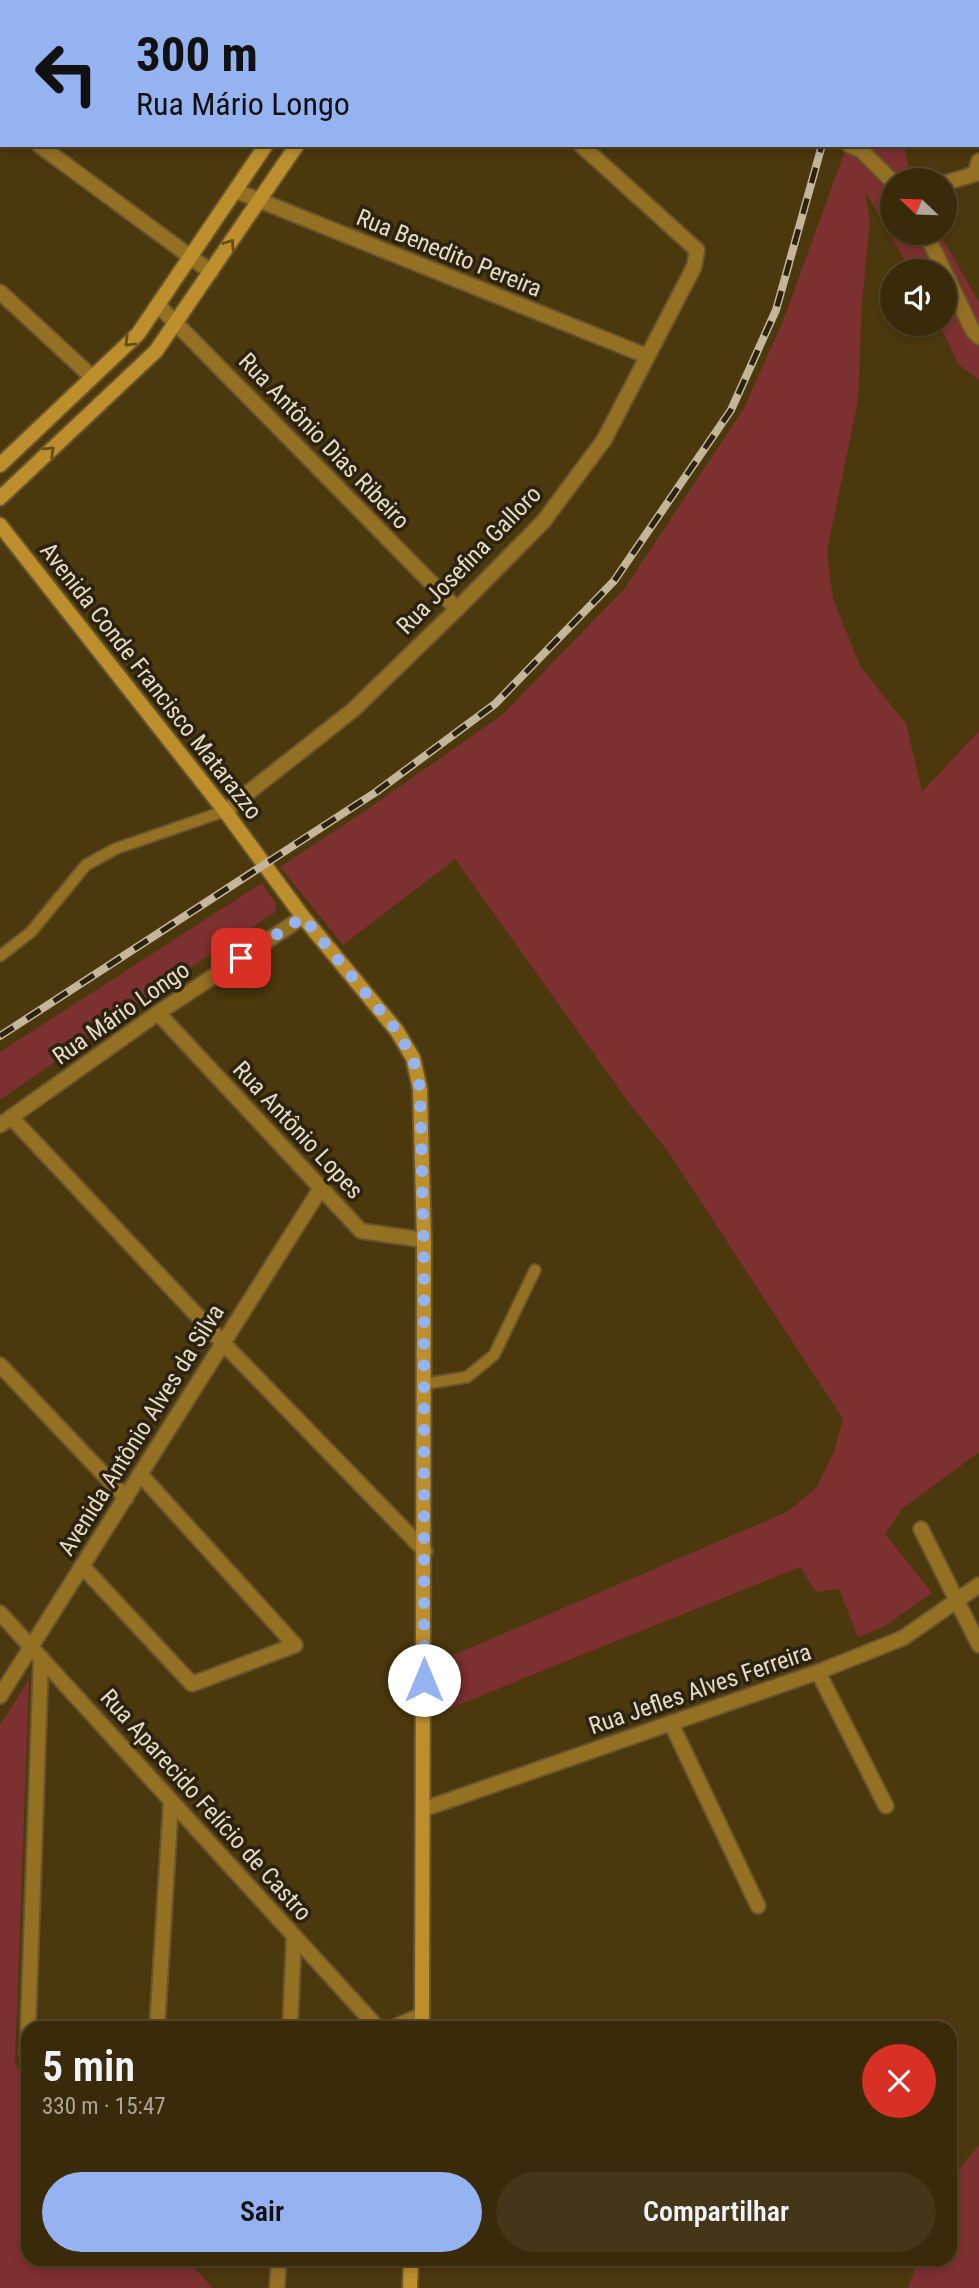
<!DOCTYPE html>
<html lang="pt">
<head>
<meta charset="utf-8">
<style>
  :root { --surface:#392a0a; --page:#443618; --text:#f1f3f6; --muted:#aba79c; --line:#53462b; --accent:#95b2f1 }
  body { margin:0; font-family:"Roboto Condensed",sans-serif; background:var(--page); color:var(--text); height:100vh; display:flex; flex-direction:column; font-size:26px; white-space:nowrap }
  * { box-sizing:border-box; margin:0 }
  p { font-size:23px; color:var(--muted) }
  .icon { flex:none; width:38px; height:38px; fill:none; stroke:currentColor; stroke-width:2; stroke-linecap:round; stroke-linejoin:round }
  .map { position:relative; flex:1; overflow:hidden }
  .sheet { position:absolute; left:21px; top:2021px; width:936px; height:245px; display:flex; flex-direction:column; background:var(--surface); border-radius:21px; box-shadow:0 4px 10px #0003,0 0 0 2px var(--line) }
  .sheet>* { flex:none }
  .top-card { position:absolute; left:0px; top:0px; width:980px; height:147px; box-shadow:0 4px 10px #0003,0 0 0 2px var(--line); background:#95b2f1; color:#111; overflow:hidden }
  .needle { width:46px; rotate:293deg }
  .tools { position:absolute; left:880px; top:168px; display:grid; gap:14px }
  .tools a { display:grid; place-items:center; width:77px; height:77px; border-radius:50%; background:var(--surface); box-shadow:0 4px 10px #0003,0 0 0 2px var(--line); font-size:35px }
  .pin { position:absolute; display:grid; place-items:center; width:60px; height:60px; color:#fff; margin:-30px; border-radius:14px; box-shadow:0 4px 10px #0006 }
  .me { position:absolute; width:77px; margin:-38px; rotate:0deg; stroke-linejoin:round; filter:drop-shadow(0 0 5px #0008) }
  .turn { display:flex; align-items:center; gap:24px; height:147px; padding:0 21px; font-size:32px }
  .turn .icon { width:91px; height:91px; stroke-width:2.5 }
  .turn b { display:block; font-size:49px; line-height:60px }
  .round { display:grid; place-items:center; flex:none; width:74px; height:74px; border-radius:37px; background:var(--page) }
  .head { display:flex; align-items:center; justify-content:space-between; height:119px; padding:0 21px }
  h1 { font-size:42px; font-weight:600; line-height:52px }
  .action { display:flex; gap:14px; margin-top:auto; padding:14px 21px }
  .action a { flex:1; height:80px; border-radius:42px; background:var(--accent); color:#111; font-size:28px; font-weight:600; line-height:80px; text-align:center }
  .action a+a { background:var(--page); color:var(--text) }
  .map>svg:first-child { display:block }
  .green { fill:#7d3030 }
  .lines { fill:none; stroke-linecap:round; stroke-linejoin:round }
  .lane-casing { stroke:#68552e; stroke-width:14 }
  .street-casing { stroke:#68552e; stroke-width:18 }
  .secondary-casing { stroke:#68552e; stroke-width:18 }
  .lane { stroke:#947023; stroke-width:10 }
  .street { stroke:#947023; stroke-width:14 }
  .secondary { stroke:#bc8f2c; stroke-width:14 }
  .rail-casing { stroke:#c3b69b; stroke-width:8 }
  .rail { stroke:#2b2210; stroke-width:5; stroke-dasharray:16; stroke-linecap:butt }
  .oneway { stroke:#654e1b }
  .route { stroke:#95b2f1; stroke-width:12; stroke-dasharray:0 21.6 }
  .labels { text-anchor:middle; stroke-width:7; stroke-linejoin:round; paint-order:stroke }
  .street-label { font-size:24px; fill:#e6dbc5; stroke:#2b2210 }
</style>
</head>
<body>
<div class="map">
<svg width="979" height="2288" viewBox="0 0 979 2288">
  <rect width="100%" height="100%" fill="#4c380d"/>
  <!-- green -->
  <g class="green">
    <path d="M847,145H904L911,180H892V233H939L979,302V380L959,365L939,324H945V271H911L865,191L870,221L862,302L858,400L827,551L833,599L860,666L906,724L922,792L979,731V1452L902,1509L885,1534L932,1593L882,1628L858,1637L839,1589L816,1592L800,1567L438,1713L442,1660L787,1512L817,1487L835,1449L843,1419L667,1150L629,1103L455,859L343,945L280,867L375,804L502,715L624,589L743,410L783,321Z"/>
    <path d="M262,883L276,904L275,912L147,997L0,1100V1052Z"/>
    <path d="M29,1680L15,2064L28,2079V2259H187L212,2288H0V1725Z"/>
    <path d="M979,2145V2288H908L918,2259H950V2186L957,2172Z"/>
  </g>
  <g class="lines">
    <defs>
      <g id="lane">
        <path d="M0,956L31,932L86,865L115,849L225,811"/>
        <path d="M424,1384L467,1377L494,1355L535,1270"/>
      </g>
      <g id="street">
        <path d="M59,0V2"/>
        <path d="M421,0L423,2"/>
        <path d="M838,2V0"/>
        <path d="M911,2V0"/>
        <path d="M0,117L2,118"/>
        <path d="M39,145L211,272"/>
        <path d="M849,145L862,151L892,181"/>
        <path d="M945,183L975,174L979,161"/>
        <path d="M236,191L647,356"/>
        <path d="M926,233L944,271"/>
        <path d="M945,273L973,331L979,337"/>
        <path d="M0,292L92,377"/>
        <path d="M158,305L457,609"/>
        <path d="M225,811L353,710L457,609L543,522L604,440L694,267L697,250L581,145"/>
        <path d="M158,1013L361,1231L424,1240"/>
        <path d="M11,1117L223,1343L425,1551"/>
        <path d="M0,1125L158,1013L303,917"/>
        <path d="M0,1365L126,1498"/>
        <path d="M921,1529L979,1645"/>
        <path d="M82,1566L192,1684L295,1645L140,1474"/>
        <path d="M0,1613L378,2028"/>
        <path d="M818,1672L886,1806"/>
        <path d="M0,1696L321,1188"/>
        <path d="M671,1723L758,1906"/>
        <path d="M424,1809L818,1672L903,1638L979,1585"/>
        <path d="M28,2028L41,1658"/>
        <path d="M157,2028L171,1802"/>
        <path d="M290,2028L294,1936"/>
        <path d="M392,2028L422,2015"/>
        <path d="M27,2054L28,2035"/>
        <path d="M277,2288L279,2259"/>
      </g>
      <g id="secondary">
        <path d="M353,0V2"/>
        <path d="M381,2V0"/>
        <path d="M0,465L138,334L266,145"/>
        <path d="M0,498L156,351L297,145"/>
        <path d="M0,525L225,811L303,917L397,1031L413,1058L420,1089L424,1240L422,2028"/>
        <path d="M410,2288L411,2259"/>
      </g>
    </defs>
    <!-- lane casing -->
    <use href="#lane" class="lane-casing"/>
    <!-- street casing -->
    <use href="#street" class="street-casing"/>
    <!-- secondary casing -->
    <use href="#secondary" class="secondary-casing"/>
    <!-- lane -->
    <use href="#lane" class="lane"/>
    <!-- street -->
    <use href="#street" class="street"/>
    <!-- secondary -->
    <use href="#secondary" class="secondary"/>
    <defs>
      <g id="rail">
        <path d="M869,2L870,0"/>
        <path d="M0,1036L376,792L495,704L614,581L731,410L776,310L822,145"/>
      </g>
    </defs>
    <!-- rail casing -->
    <use href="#rail" class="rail-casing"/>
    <!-- rail -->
    <use href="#rail" class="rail"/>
  </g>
  <!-- one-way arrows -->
  <defs><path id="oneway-chevron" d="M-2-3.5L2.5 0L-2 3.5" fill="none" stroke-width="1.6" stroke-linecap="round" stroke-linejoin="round" transform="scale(1.75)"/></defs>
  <g class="oneway">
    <use href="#oneway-chevron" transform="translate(230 244) rotate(-56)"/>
    <use href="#oneway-chevron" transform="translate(129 342) rotate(136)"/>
    <use href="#oneway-chevron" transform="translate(50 451) rotate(-43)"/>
  </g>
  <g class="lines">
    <!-- route -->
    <path class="route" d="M241,958L303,917L397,1031L413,1058L420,1089L424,1264V1680"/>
  </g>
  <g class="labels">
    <!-- street labels -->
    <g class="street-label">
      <text transform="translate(449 253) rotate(22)" y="8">Rua Benedito Pereira</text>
      <text transform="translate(324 441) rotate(46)" y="8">Rua Antônio Dias Ribeiro</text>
      <text transform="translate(469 560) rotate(-46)" y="8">Rua Josefina Galloro</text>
      <text transform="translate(151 681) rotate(52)" y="8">Avenida Conde Francisco Matarazzo</text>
      <text transform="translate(121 1013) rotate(-35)" y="8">Rua Mário Longo</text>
      <text transform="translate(298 1130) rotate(47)" y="8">Rua Antônio Lopes</text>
      <text transform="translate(141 1430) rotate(-58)" y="8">Avenida Antônio Alves da Silva</text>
      <text transform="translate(700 1689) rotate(-19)" y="8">Rua Jefles Alves Ferreira</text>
      <text transform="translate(206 1805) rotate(48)" y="8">Rua Aparecido Felício de Castro</text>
    </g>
  </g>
</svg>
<div class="tools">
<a><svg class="needle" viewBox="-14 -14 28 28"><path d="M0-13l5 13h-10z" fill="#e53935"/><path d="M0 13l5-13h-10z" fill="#aba79c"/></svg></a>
<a><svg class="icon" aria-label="sound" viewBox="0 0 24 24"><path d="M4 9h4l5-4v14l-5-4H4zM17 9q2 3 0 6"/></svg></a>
</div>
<div class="pin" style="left:241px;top:958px;background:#d93025"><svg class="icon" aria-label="arrive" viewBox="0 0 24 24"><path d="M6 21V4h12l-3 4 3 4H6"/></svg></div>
<svg class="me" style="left:424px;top:1680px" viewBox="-20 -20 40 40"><circle r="19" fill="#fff"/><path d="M0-13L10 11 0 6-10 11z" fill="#95b2f1"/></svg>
<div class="top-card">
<div class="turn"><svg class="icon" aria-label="left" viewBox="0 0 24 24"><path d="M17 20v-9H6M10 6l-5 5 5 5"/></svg><div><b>300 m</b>Rua Mário Longo</div></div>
</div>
<section class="sheet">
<div class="head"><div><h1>5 min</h1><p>330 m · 15:47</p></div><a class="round" style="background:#d93025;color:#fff"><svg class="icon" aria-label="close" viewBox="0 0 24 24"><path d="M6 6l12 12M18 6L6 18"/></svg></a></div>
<div class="action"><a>Sair</a><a>Compartilhar</a></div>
</section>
</div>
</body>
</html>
